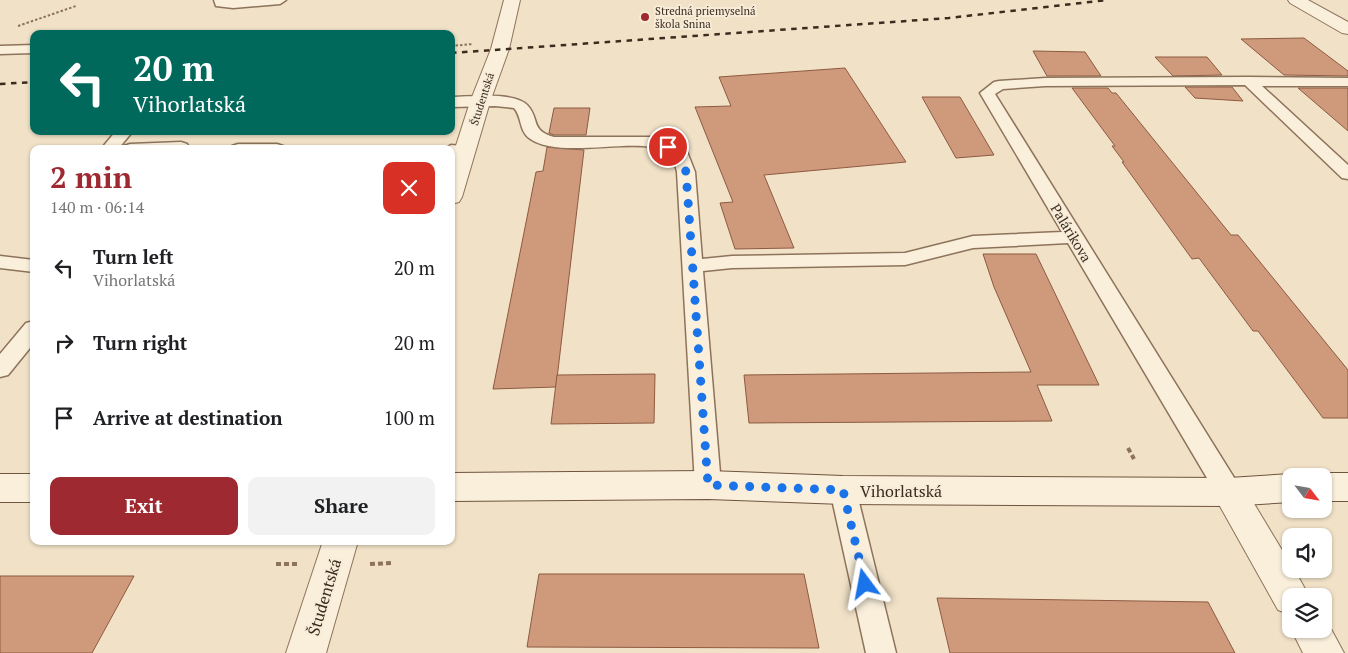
<!DOCTYPE html>
<html lang="en">
<head>
<meta charset="utf-8">
<style>
  :root { --surface:#fff; --page:#f2f2f2; --text:#202124; --muted:#757577; --accent:#9e2931 }
  body { margin:0; font-family:"PT Serif",serif; background:var(--page); color:var(--text); height:100vh; display:flex; flex-direction:column; font-size:19px; white-space:nowrap }
  * { box-sizing:border-box; margin:0 }
  p { font-size:16px; color:var(--muted) }
  .icon { flex:none; width:28px; height:28px; fill:none; stroke:currentColor; stroke-width:2; stroke-linecap:round; stroke-linejoin:round }
  .map { position:relative; flex:1; overflow:hidden }
  .panel { position:absolute; left:30px; top:145px; width:425px; height:400px; display:flex; flex-direction:column; background:var(--surface); border-radius:10px; box-shadow:0 1px 4px #0004 }
  .panel>* { flex:none }
  .top-card { position:absolute; left:30px; top:30px; width:425px; height:105px; border-radius:10px; box-shadow:0 1px 4px #0004; background:#00695c; color:#fff; overflow:hidden }
  .needle { width:32px; rotate:121deg }
  .tools { position:absolute; left:1282px; top:468px; display:grid; gap:10px }
  .tools a { display:grid; place-items:center; width:50px; height:50px; border-radius:10px; background:var(--surface); box-shadow:0 1px 4px #0004; font-size:25px }
  .pin { position:absolute; display:grid; place-items:center; width:42px; height:42px; color:#fff; margin:-21px; border:2px solid #fff; border-radius:50%; box-shadow:0 1px 5px #0007 }
  .me { position:absolute; width:55px; margin:-28px; rotate:347deg; stroke-linejoin:round; filter:drop-shadow(0 0 4px #0008) }
  .turn { display:flex; align-items:center; gap:18px; height:105px; padding:0 20px; font-size:22px }
  .turn .icon { width:65px; height:65px; stroke-width:2.5 }
  .turn b { display:block; font-size:35px; line-height:42px }
  .round { display:grid; place-items:center; flex:none; width:52px; height:52px; border-radius:10px; background:var(--page) }
  .overview { display:flex; align-items:center; justify-content:space-between; height:85px; padding:0 20px }
  h1 { font-size:30px; font-weight:700; line-height:38px; color:var(--accent) }
  .primary-button { display:flex; gap:10px; margin-top:auto; padding:10px 20px }
  .primary-button a { flex:1; height:58px; border-radius:10px; background:var(--accent); color:#fff; font-size:20px; font-weight:700; line-height:58px; text-align:center }
  .primary-button a+a { background:var(--page); color:var(--text) }
  ul { padding:0; list-style:none }
  li { display:flex; align-items:center; gap:15px; height:75px; padding:0 20px }
  li div { flex:1 }
  li b { display:block; font-size:19px }
  li em { font-style:normal }
  .map>svg:first-child { display:block }
  .building { fill:#cf9a7c; stroke:#8d5a40 }
  .lines { fill:none; stroke-linecap:round; stroke-linejoin:round }
  .lane-casing { stroke:#8d735b; stroke-width:3 }
  .street-casing { stroke:#8d735b; stroke-width:2 }
  .secondary-casing { stroke:#6f543e; stroke-width:2 }
  .path-far1 { stroke:#8d735b; stroke-width:2; stroke-dasharray:2.5 2; stroke-linecap:butt }
  .path { stroke:#8d735b; stroke-width:4; stroke-dasharray:5 3; stroke-linecap:butt }
  .lane { fill:#faefdb; fill-rule:evenodd }
  .street { fill:#faefdb; fill-rule:evenodd }
  .secondary { fill:#faefdb; fill-rule:evenodd }
  .rail { stroke:#3c2c1f; stroke-width:2.5; stroke-dasharray:5.5 5.5; stroke-linecap:butt }
  .route { stroke:#1a73e8; stroke-width:9; stroke-dasharray:0 16.2 }
  .poi-dot { fill:#9e2931; stroke:#f7ecd7; stroke-width:2 }
  .labels { text-anchor:middle; stroke-width:4; stroke-linejoin:round; paint-order:stroke }
  .far-poi-label { font-size:11px; fill:#3c2c1f; stroke:#f7ecd7; text-anchor:start }
  .far-street-label { font-size:11px; fill:#3c2c1f; stroke:#f7ecd7 }
  .street-label { font-size:14px; fill:#3c2c1f; stroke:#f7ecd7 }
  .near-street-label { font-size:16px; fill:#3c2c1f; stroke:#f7ecd7 }
</style>
</head>
<body>
<div class="map">
<svg width="1348" height="653" viewBox="0 0 1348 653">
  <rect width="100%" height="100%" fill="#f0e1c7"/>
  <!-- building -->
  <g class="building">
    <path d="M1304,38L1348,71V76L1284,75L1241,39Z"/>
    <path d="M1033,51L1085,52L1101,76H1047Z"/>
    <path d="M1155,57H1207L1222,75L1173,76Z"/>
    <path d="M845,68L906,162L764,175L794,248L735,249L720,203L733,202L695,107L731,106L719,77Z"/>
    <path d="M1185,87H1232L1243,101L1195,98Z"/>
    <path d="M1072,88H1108L1112,93H1116L1231,235H1238L1348,370V418H1323L1258,331H1253L1199,258L1192,259L1122,162H1124L1112,146H1115Z"/>
    <path d="M1298,88H1348V131Z"/>
    <path d="M922,97H960L994,155L956,158Z"/>
    <path d="M554,108H590L586,135H554L549,133Z"/>
    <path d="M547,147L584,150L556,387L493,389L536,172L543,171Z"/>
    <path d="M983,254H1036L1099,385H1037L1052,421L749,423L744,375L1031,372L994,287Z"/>
    <path d="M655,374L654,423L551,424L557,375Z"/>
    <path d="M539,574H804L819,648L527,647Z"/>
    <path d="M0,576H134L92,653H0Z"/>
    <path d="M937,598L1208,602L1235,653H950Z"/>
  </g>
  <g class="lines">
    <defs>
      <g id="lane">
        <path d="M214,0H286L280,4L233,8L216,6Z"/>
        <path d="M34,45V53L0,54V46Z"/>
        <path d="M1249,77L1348,78V86H1262L1348,165V179L1342,178L1245,85L1045,86L1003,89L995,94L1238,484L1242,492L1238,500L1229,503L1220,500L1068,243L973,248L905,265L732,268L703,271L721,485L717,493L708,496L699,493L695,485L677,172L673,156C666,153 658,148 651,147C620,141 555,158 529,138C519,130 522,117 514,108L495,106L451,107V97C469,97 516,91 528,106C540,120 530,130 554,137H654L686,149L695,172L702,259L732,256L905,253L973,236L1062,232L980,93L994,82L999,81L1045,78Z"/>
        <path d="M116,131H133L118,149H101Z"/>
        <path d="M181,142L187,144L189,147L188,149H122L124,146L130,144Z"/>
        <path d="M238,144H277L283,146L285,149H230L232,146Z"/>
        <path d="M451,145L473,147L475,150L473,153L451,155V149H444Z"/>
        <path d="M0,256L34,260V272L0,268Z"/>
        <path d="M34,321V343L8,375L0,377V354L26,323Z"/>
        <path d="M843,479L852,482L856,490L896,653H866L830,490L834,482Z"/>
      </g>
      <g id="street">
        <path d="M504,0H520L509,49L490,102L462,197L459,202L451,204V161L470,102L491,49Z"/>
        <path d="M1288,0H1308L1348,22V34L1342,33L1290,3Z"/>
        <path d="M1229,478L1241,482L1291,565V569H1294L1309,596H1291V615L1278,610L1212,492L1217,482Z"/>
        <path d="M323,541H358L326,653H286Z"/>
        <path d="M1324,616L1344,653H1303L1291,629V628L1324,629Z"/>
      </g>
      <g id="secondary">
        <path d="M708,471L843,476L1229,478L1291,474L1297,476H1291V502L1229,506L843,504L708,499L451,501V473Z"/>
        <path d="M1324,473H1348V501H1324V476H1315Z"/>
        <rect x="0" y="474" width="34" height="28"/>
      </g>
    </defs>
    <!-- lane casing -->
    <use href="#lane" class="lane-casing"/>
    <!-- street casing -->
    <use href="#street" class="street-casing"/>
    <!-- secondary casing -->
    <use href="#secondary" class="secondary-casing"/>
    <!-- path-far1 -->
    <g class="path-far1">
      <path d="M18,26L76,6"/>
      <path d="M451,46L473,44"/>
    </g>
    <!-- path -->
    <g class="path">
      <path d="M1128,448L1134,459"/>
      <path d="M276,564H297"/>
      <path d="M370,564L392,563"/>
    </g>
    <!-- lane -->
    <use href="#lane" class="lane"/>
    <!-- street -->
    <use href="#street" class="street"/>
    <!-- secondary -->
    <use href="#secondary" class="secondary"/>
    <!-- rail -->
    <g class="rail">
      <path d="M451,53L949,18L1107,0"/>
      <path d="M0,84L34,82"/>
    </g>
  </g>
  <g class="lines">
    <!-- route -->
    <path class="route" d="M668,147L680,153L686,172L708,485L843,490L865,584"/>
  </g>
  <!-- markers -->
  <circle class="poi-dot" cx="645" cy="17" r="5"/>
  <g class="labels">
    <!-- far-poi labels -->
    <g class="far-poi-label">
      <text x="655" y="15">Stredná priemyselná<tspan x="655" dy="13">škola Snina</tspan></text>
    </g>
    <!-- far-street labels -->
    <g class="far-street-label">
      <text transform="translate(482 99) rotate(-72)" y="4">Študentská</text>
    </g>
    <!-- street labels -->
    <g class="street-label">
      <text transform="translate(1071 233) rotate(59)" y="5">Palárikova</text>
    </g>
    <!-- near-street labels -->
    <g class="near-street-label">
      <text x="901" y="497">Vihorlatská</text>
      <text transform="translate(324 597) rotate(-73)" y="6">Študentská</text>
    </g>
  </g>
</svg>
<div class="tools">
<a><svg class="needle" viewBox="-14 -14 28 28"><path d="M0-13l5 13h-10z" fill="#e53935"/><path d="M0 13l5-13h-10z" fill="#757577"/></svg></a>
<a><svg class="icon" aria-label="sound" viewBox="0 0 24 24"><path d="M4 9h4l5-4v14l-5-4H4zM17 9q2 3 0 6"/></svg></a>
<a><svg class="icon" aria-label="layers" viewBox="0 0 24 24"><path d="M12 4l9 5-9 5-9-5zM3 14l9 5 9-5"/></svg></a>
</div>
<div class="pin" style="left:668px;top:147px;background:#d93025"><svg class="icon" aria-label="arrive" viewBox="0 0 24 24"><path d="M6 21V4h12l-3 4 3 4H6"/></svg></div>
<svg class="me" style="left:865px;top:584px" viewBox="-20 -20 40 40"><path d="M0-17L14 15 0 8-14 15z" fill="#1a73e8" stroke="#fff" stroke-width="4"/></svg>
<div class="top-card">
<div class="turn"><svg class="icon" aria-label="left" viewBox="0 0 24 24"><path d="M17 20v-9H6M10 6l-5 5 5 5"/></svg><div><b>20 m</b>Vihorlatská</div></div>
</div>
<section class="panel">
<div class="overview"><div><h1>2 min</h1><p>140 m · 06:14</p></div><a class="round" style="background:#d93025;color:#fff"><svg class="icon" aria-label="close" viewBox="0 0 24 24"><path d="M6 6l12 12M18 6L6 18"/></svg></a></div>
<ul>
<li><svg class="icon" aria-label="left" viewBox="0 0 24 24"><path d="M17 20v-9H6M10 6l-5 5 5 5"/></svg><div><b>Turn left</b><p>Vihorlatská</p></div><em>20 m</em></li>
<li><svg class="icon" aria-label="right" viewBox="0 0 24 24"><path d="M7 20v-9h11M14 6l5 5-5 5"/></svg><div><b>Turn right</b></div><em>20 m</em></li>
<li><svg class="icon" aria-label="arrive" viewBox="0 0 24 24"><path d="M6 21V4h12l-3 4 3 4H6"/></svg><div><b>Arrive at destination</b></div><em>100 m</em></li>
</ul>
<div class="primary-button"><a>Exit</a><a>Share</a></div>
</section>
</div>
</body>
</html>
